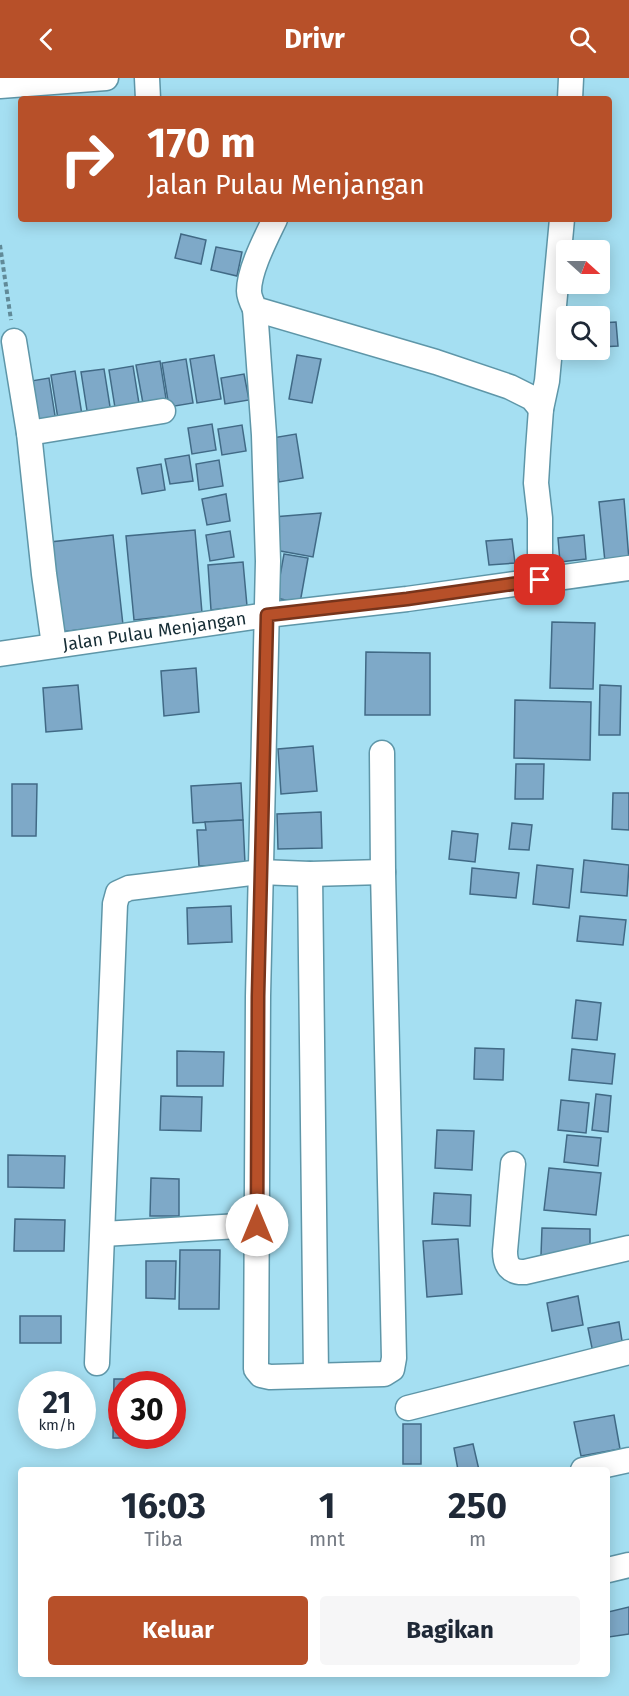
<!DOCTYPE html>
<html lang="id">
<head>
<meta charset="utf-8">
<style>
  :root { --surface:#fff; --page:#f6f6f7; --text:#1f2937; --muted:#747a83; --accent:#b75029 }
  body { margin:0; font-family:"Fira Sans",sans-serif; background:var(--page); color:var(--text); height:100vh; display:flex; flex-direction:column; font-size:22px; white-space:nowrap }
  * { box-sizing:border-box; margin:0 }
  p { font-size:20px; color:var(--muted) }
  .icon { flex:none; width:33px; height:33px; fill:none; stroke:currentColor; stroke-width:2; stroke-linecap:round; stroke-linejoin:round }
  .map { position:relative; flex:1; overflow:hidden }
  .side { position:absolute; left:18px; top:1389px; width:592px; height:210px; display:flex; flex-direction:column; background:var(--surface); border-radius:6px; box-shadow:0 3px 15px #0003 }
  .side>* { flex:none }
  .guide { position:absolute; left:18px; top:18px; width:594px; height:126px; border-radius:6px; box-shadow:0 3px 15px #0003; background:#b75029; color:#fff; overflow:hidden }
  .needle { width:39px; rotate:111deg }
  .buttons { position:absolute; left:556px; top:162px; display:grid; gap:12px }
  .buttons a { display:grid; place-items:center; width:54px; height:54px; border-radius:6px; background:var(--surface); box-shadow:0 3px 15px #0003; font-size:30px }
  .speed { position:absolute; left:18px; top:1293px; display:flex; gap:12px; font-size:30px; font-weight:700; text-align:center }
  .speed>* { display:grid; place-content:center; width:78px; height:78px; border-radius:50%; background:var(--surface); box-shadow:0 3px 15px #0003; line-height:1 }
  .speed small { font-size:15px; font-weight:400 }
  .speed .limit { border:9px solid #d22; background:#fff; color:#111 }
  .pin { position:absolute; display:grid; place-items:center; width:51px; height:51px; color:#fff; margin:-26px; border-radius:12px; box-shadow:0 3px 9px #0006 }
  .me { position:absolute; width:66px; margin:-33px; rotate:0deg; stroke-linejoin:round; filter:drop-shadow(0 0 4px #0008) }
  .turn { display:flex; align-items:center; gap:21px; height:126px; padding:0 30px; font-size:27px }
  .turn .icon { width:78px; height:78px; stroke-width:2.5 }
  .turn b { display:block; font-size:42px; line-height:51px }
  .eta { display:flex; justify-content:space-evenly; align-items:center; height:102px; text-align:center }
  .eta b { font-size:36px; font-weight:700; line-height:42px }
  .cta { display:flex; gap:12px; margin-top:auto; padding:12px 30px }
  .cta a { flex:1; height:69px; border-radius:6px; background:var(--accent); color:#fff; font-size:24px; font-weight:700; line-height:69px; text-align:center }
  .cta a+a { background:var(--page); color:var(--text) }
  header { display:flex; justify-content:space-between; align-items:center; height:78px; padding:0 30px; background:var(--accent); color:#fff; font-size:27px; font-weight:700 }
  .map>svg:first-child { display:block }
  .building { fill:#7ea9c8; stroke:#416a86; stroke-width:1.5 }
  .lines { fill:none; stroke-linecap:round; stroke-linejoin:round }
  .minor-casing { stroke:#5e96a8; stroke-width:27 }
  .path { stroke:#618a98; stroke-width:4; stroke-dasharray:4.5 3; stroke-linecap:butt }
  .minor { stroke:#fff; stroke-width:24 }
  .route-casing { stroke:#77341b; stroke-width:15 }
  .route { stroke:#b75029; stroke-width:10 }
  .labels { text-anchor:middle; stroke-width:5; stroke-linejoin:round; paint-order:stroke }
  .street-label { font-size:18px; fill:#162d35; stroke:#b2ecff }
</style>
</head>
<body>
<header><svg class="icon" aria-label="back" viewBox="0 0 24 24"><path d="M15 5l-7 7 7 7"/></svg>Drivr<svg class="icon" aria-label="search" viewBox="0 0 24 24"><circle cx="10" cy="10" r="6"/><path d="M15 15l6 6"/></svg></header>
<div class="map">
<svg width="629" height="1618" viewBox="0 0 629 1618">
  <rect width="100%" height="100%" fill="#a5dff2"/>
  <!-- building -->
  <g class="building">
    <path d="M181,156L206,162L201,186L175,180Z"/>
    <path d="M216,169L242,174L237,198L211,192Z"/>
    <path d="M616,244L618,268L600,269V245Z"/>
    <path d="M214,277L221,321L197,325L190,281Z"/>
    <path d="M297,277L321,281L312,325L289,321Z"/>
    <path d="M186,281L193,325L169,329L162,285Z"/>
    <path d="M160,283L167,327L144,331L136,287Z"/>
    <path d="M133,288L140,332L116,336L109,292Z"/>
    <path d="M104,291L111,335L88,339L81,294Z"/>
    <path d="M75,293L82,337L58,341L51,297Z"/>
    <path d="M244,296L249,322L225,326L221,300Z"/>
    <path d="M49,300L56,344L32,348L25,304Z"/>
    <path d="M212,346L216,372L192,376L188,350Z"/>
    <path d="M242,347L246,373L222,377L218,351Z"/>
    <path d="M296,356L303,400L279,404L272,360Z"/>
    <path d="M189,377L193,403L170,406L165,381Z"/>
    <path d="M219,382L223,408L199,412L196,386Z"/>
    <path d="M161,386L165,412L142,416L137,390Z"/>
    <path d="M226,416L230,443L207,447L202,421Z"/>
    <path d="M624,421L629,482L605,484L599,424Z"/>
    <path d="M321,435L313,479L275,472L273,439Z"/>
    <path d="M195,452L202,535L134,542L126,458Z"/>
    <path d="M230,453L234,479L210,483L206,457Z"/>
    <path d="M113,457L123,547L60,554L50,464Z"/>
    <path d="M584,457L586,481L560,484L558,460Z"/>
    <path d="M512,461L515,485L489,487L486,463Z"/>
    <path d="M284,476L308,480L300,525L276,520Z"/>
    <path d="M243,484L247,528L211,532L208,487Z"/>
    <path d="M552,544L595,545L593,611L550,610Z"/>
    <path d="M366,574L430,575V637H365Z"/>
    <path d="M196,590L199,634L164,638L161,593Z"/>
    <path d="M78,607L82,651L46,654L43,610Z"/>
    <path d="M600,607L621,608L620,657H599Z"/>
    <path d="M515,622L591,624L590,682L514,680Z"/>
    <path d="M313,668L317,713L281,716L278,671Z"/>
    <path d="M516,686H544L543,721H515Z"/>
    <path d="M241,705L243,742L193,745L191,708Z"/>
    <path d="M12,706H37L36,758H12Z"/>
    <path d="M613,715H629V752L612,751Z"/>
    <path d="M321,734L322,770L278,771L277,736Z"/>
    <path d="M243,742L245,786L199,788L197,752H206L205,744Z"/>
    <path d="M512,745L532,747L529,772L509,771Z"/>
    <path d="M452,753L478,756L475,784L449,781Z"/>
    <path d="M584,782L629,787L627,818L581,814Z"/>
    <path d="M537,787L573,791L569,830L533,826Z"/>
    <path d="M472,790L519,795L516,820L470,816Z"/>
    <path d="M231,828L232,864L188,866L187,830Z"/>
    <path d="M580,838L626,842L623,867L577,863Z"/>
    <path d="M576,922L601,925L597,962L572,960Z"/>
    <path d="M475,970L504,971L503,1002L474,1001Z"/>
    <path d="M572,971L615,976L612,1006L569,1002Z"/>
    <path d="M177,973L224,974L223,1008H177Z"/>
    <path d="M596,1016L611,1018L608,1054L592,1052Z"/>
    <path d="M161,1018L202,1019L201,1053L160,1052Z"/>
    <path d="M561,1022L589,1025L586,1055L558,1052Z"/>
    <path d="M437,1052L474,1053L472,1092L435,1090Z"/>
    <path d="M567,1057L601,1060L598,1088L564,1084Z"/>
    <path d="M8,1077L65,1078L64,1110L8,1109Z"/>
    <path d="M549,1090L601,1095L596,1137L544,1132Z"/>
    <path d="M151,1100L179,1101V1138H150Z"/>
    <path d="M434,1115L471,1117L470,1148L432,1146Z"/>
    <path d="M15,1141L65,1142L64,1173H14Z"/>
    <path d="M542,1150L590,1151V1178L541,1177Z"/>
    <path d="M458,1161L462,1216L427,1219L423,1163Z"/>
    <path d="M180,1172H220L219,1231H179Z"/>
    <path d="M146,1183H176L175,1221L146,1220Z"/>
    <path d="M578,1218L583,1247L552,1253L547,1225Z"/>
    <rect x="20" y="1238" width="41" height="27"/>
    <path d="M619,1244L623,1269L593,1275L588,1250Z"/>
    <path d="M114,1301H169V1306H122V1358H169V1360H113Z"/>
    <path d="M614,1337L620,1371L581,1378L574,1344Z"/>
    <rect x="403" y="1346" width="18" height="40"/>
    <path d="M473,1366L479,1392H458L454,1370Z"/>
    <path d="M629,1529V1556L609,1559L608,1534Z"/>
  </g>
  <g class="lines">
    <defs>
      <g id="minor">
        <path d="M147,0L148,21"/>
        <path d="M0,8L106,0"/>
        <path d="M570,21L571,0"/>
        <path d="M275,141C266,160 249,192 249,213C249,219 252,225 255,231L436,284L510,309L532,320L541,331"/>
        <path d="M255,231L264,357L268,483L258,918L256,1291L261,1297L270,1299L384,1296L392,1291L394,1280L383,794L382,675"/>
        <path d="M14,263L29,355L44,496L54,567"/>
        <path d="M29,355L163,333"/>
        <path d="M540,502V440L536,405L538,372L541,331L547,303L562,141"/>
        <path id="s1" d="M0,576L267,537L407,521L629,490"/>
        <path d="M310,796L316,1297"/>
        <path d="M513,1086L505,1173C505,1187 510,1195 525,1194L629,1170"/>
        <path d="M103,1156L257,1147"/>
        <path d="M97,1285L115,826L118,815L129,810L260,794L310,796L383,794"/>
        <path d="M408,1330L629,1274"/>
        <path d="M583,1392L629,1382"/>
        <path d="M608,1492L629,1487"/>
      </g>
    </defs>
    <!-- minor casing -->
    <use href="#minor" class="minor-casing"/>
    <!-- path -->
    <path class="path" d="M0,167L11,242"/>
    <!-- minor -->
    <use href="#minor" class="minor"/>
  </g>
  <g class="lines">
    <defs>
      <path id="route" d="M257,1147L258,918L267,537L407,521L540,502"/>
    </defs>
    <!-- route casing -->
    <use href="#route" class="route-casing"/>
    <!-- route -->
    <use href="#route" class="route"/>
  </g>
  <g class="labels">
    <!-- street labels -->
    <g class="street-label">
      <text dy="6" stroke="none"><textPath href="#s1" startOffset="156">Jalan Pulau Menjangan</textPath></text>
    </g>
  </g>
</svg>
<div class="buttons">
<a><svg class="needle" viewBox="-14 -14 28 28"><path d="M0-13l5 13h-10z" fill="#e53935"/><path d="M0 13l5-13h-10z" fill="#747a83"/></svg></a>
<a><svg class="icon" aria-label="search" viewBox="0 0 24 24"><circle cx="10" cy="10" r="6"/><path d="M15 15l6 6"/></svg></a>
</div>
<div class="speed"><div>21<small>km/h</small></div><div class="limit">30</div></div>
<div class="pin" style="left:540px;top:502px;background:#d93025"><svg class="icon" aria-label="arrive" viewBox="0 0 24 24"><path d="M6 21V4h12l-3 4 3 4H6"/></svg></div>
<svg class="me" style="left:257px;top:1147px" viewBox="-20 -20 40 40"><circle r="19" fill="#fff"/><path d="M0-13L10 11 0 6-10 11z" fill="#b75029"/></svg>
<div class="guide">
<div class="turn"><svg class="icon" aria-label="right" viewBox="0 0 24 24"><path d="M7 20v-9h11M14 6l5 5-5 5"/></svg><div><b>170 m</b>Jalan Pulau Menjangan</div></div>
</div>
<section class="side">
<div class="eta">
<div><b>16:03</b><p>Tiba</p></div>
<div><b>1</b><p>mnt</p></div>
<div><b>250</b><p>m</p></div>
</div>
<div class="cta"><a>Keluar</a><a>Bagikan</a></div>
</section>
</div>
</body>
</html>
